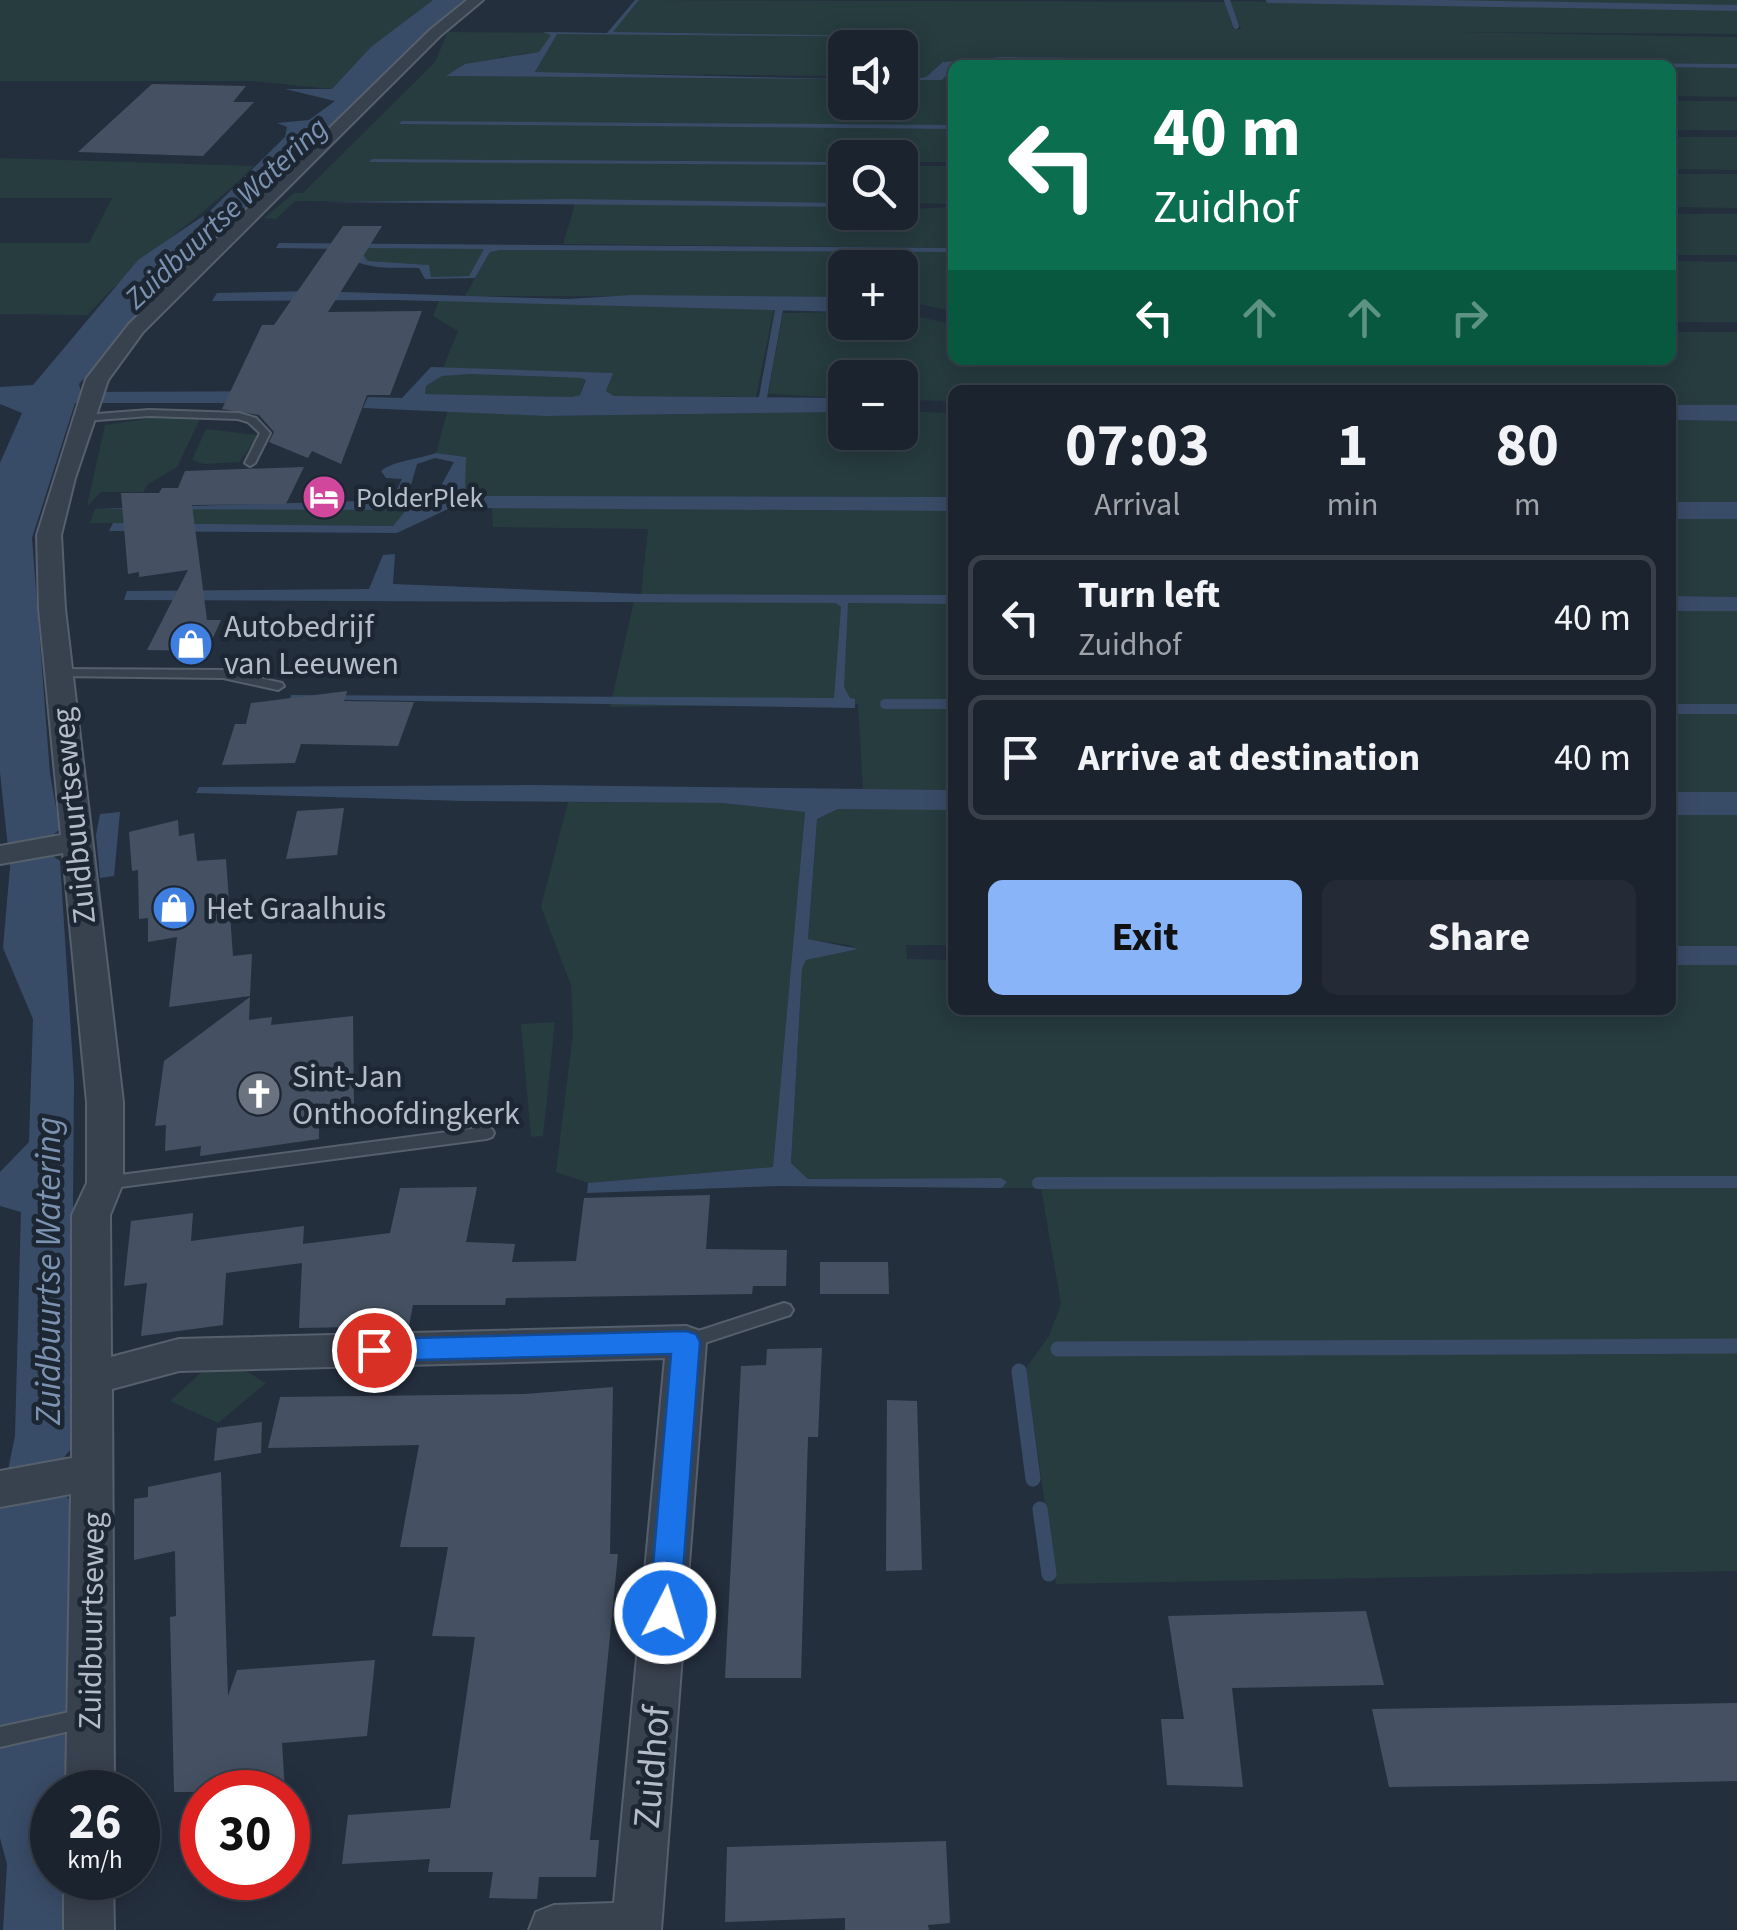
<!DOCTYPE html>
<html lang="en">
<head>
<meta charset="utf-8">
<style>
  :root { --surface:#1b232e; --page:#242b36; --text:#f1f3f6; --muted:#a0a4aa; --line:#39404a; --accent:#8ab4f8 }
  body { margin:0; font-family:"Source Sans 3",sans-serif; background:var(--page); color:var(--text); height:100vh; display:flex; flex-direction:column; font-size:38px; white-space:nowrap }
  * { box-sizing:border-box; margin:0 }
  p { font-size:32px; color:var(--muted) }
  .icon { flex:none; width:55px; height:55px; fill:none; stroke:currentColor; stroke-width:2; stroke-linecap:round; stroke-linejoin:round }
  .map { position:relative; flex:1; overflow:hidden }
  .details { position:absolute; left:948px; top:385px; width:728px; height:630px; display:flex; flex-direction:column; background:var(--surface); border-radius:15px; box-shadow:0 5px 25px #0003,0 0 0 2px var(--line) }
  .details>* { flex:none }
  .guide { position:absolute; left:948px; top:60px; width:728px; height:305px; border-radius:15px; box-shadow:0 5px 25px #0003,0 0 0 2px var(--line); background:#0b6e4f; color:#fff; overflow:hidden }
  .buttons { position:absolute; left:828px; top:30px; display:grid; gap:20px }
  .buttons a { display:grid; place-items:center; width:90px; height:90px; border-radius:15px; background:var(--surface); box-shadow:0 5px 25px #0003,0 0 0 2px var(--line); font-size:50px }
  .speed { position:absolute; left:30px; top:1770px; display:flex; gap:20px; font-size:50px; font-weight:700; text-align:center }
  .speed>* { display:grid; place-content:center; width:130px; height:130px; border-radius:50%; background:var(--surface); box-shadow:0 5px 25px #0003,0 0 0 2px var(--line); line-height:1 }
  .speed small { font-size:25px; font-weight:400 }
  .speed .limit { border:15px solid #d22; background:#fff; color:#111 }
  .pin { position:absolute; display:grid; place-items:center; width:85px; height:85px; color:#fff; margin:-42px; border:5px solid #fff; border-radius:50%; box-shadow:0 2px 10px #0007 }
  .me { position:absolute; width:110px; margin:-55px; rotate:5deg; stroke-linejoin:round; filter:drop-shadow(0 0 8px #0008) }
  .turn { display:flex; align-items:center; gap:35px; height:210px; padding:0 40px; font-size:45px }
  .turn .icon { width:130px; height:130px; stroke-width:2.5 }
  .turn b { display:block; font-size:70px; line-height:85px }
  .lanes { display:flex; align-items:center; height:95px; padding:0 40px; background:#0003; justify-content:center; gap:50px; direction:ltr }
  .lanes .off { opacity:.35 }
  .eta { display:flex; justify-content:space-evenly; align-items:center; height:170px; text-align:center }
  .eta b { font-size:60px; font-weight:700; line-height:70px }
  .primary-button { display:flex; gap:20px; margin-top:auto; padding:20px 40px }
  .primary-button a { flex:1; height:115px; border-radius:15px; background:var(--accent); color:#111; font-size:40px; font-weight:700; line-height:115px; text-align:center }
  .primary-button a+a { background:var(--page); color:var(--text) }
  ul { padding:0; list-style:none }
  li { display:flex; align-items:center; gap:30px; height:125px; margin:0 20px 15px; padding:0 20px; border:5px solid var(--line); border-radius:15px }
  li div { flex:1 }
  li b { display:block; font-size:38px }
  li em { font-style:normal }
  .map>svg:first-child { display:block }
  .green { fill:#263c3f }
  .water { fill:#394c67; fill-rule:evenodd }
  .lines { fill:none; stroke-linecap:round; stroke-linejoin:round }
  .stream-far4 { stroke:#394c67; stroke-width:6 }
  .stream-far3 { stroke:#394c67; stroke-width:8 }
  .stream-far2 { stroke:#394c67; stroke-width:10 }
  .stream-far1 { stroke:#394c67; stroke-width:12 }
  .stream { stroke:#394c67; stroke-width:15 }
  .building { fill:#455162 }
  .service-casing { stroke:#565f6c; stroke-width:4 }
  .minor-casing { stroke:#565f6c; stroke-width:4 }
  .service { fill:#38414e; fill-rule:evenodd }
  .minor { fill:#38414e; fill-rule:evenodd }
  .route { fill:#1a73e8; stroke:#114b97; stroke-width:2.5 }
  .labels { text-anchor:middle; stroke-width:9; stroke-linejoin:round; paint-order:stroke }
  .far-poi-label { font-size:28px; fill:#b4bcc9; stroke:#1d2633; text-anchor:start }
  .far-water-label { font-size:30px; font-style:italic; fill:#7c92b1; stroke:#1d2633 }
  .poi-label { font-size:32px; fill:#b4bcc9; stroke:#1d2633; text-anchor:start }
  .street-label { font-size:32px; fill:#b4bcc9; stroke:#1d2633 }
  .water-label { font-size:35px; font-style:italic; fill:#7c92b1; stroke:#1d2633 }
  .near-street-label { font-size:38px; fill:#b4bcc9; stroke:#1d2633 }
</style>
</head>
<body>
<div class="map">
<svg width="1737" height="1930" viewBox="0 0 1737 1930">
  <rect width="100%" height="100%" fill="#242f3e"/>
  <!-- green -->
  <g class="green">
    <path d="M0,0H433L372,47L332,89L252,81H0Z"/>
    <path d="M639,0L1226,2L1233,29H1241L1230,1L1737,9V34L1450,32L1737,37V64L1000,57L943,62L926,77H900V48H845V76L535,73L546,52L517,54L537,56L527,74L460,73L468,66L496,65L507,54C488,67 468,62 448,76L845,79V102H900V80H942L952,69V125L401,123L952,129V162H900V158H845V162L372,159L845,165V203L295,201L276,219L264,218L294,193H303L435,62L448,32L762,34L612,32Z"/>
    <path d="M1307,0H1737V7Z"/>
    <path d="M992,60L1436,65H957Z"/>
    <path d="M1670,68H1737V97L1670,96Z"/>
    <rect x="1670" y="101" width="67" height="29"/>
    <path d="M1670,137H1737V170L1670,169Z"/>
    <path d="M0,158L254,166C198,222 140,254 88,315L0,314V243H89L112,198H0Z"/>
    <path d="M900,166H952V204L900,203Z"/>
    <path d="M1670,174H1737V208L1670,207Z"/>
    <path d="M575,204L845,207V212L952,207V248L563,244Z"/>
    <rect x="1670" y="214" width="67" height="41"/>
    <path d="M358,248H485L469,276L431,277L428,265L368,261Z"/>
    <path d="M501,250L952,252V311L900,300V268H845V297L465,296L490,252Z"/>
    <path d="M1670,261L1737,262V322H1670Z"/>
    <path d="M439,301L774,308L756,397L614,396L606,392L612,373L443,368L458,331L433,316Z"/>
    <path d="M845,312V322H900V313L952,324V360H1670V332H1737V405H1670V390H952V401L900,400V378H845V398L768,394L783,313Z"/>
    <path d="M471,374L581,378L586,379L580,395L572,397L425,394L426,386L442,376Z"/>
    <path d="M448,409L545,416L845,412V432H900V411L952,413V497L464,496L466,457L436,453Z"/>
    <path d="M152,418L200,419L177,467L148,484L143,492H101L87,506L105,425Z"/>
    <path d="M1670,420L1737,421V502H1670Z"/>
    <path d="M206,429L256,435L257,438L239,462L204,464L192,460Z"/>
    <path d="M492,508L952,511V595L641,594L648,529L493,527Z"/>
    <path d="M95,509H407L393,526L90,523Z"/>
    <path d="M1670,519H1737V597L1670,596Z"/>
    <path d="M634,601L952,604V790L863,789L858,704L610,707Z"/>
    <rect x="1670" y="611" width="67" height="181"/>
    <path d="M568,802L722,803L805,812L773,1167L588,1183L556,1172L573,1033L571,985L541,907Z"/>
    <path d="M900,807L952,810V945H906L907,959L952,960V1010H1670V965H1737V1571L1056,1584L1026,1368L1049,1336L1061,1304L1041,1188H1002L1007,1182L1001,1178L807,1179L791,1163L802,969L806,960L854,946L808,939L817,819L838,809Z"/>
    <rect x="1670" y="815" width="67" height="131"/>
    <path d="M555,1022L543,1136L531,1137L521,1024Z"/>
    <path d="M239,1367L266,1383L218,1423L170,1401L205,1369Z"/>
  </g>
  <!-- water -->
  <g class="water">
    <path d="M433,0H469L300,164L163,288L79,384L81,392L287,391L270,403H75L32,538L50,774L60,829L54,834V857L60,861L74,1080L71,1449L65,1456L64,1495L70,1500L65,1792H52V1878H64L63,1930H3L7,1864L0,1838V1509L15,1436L21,1212L0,1206V1172L29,1142L33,1019L3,948L10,867L0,772V463L22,413L0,404V387L33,385L138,260L209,212L285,137L287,127L277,123L309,120L335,101L285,89H332L371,47Z"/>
    <path d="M635,0H639L613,32L934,37L557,34L535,72L845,79L446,76L465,64L539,52L551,35L543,32L607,33Z"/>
    <path d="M1000,57L1737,64V68L992,60L960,61L942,80H900L926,77L943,62Z"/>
    <path d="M402,121L952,125V129L399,124Z"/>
    <path d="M372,159L845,162V165L369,162Z"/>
    <path d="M568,199L845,203V207L321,202Z"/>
    <path d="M279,243L952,248V252L501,250L490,252L475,278L425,279L419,268C391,267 359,272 340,249L276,248ZM358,248L484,249L469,276L431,277L429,265L368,261Z"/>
    <path d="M311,291L568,299L632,295L845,297V312L393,300L212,301L217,293Z"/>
    <path d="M431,367L613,373L606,391L614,396L845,398V412L545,416L363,408L368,397L402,398ZM471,374L581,378L586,380L580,395L572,397L425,394L426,386L442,376Z"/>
    <path d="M1670,405H1737V421L1670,420Z"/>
    <path d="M436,453L466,457L465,496L952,497V511L450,508L397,533L109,531L113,523L393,526L406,510L95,509L392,500L402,479L386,478L381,471C393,461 419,459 436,453ZM435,458L454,462L435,497L407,499L417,464Z"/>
    <rect x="1670" y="502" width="67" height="17"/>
    <path d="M395,554L393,584L641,594L952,595V604L848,603L844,687L850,698L855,699V708L290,699L291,695L834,698L841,607L836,603L124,600L127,591L369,589L383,555Z"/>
    <path d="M1670,596L1737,597V611H1670Z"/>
    <path d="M531,785L952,790V810L838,809L817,819L808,939L858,949L806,960L802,969L791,1163L808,1179L1001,1178L1007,1182L1002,1188L779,1186L587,1193L588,1183L773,1167L805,812L722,803L464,801L196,793L199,787Z"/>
    <rect x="1670" y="792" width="67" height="23"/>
    <path d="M120,812L114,876L100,878L96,835L100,814Z"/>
    <rect x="1670" y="946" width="67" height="19"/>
  </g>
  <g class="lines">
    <!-- stream-far4 -->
    <g class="stream-far4">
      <path d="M1227,0L1236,26"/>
      <path d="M1269,0L1737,8"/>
    </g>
    <!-- stream-far3 -->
    <path class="stream-far3" d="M763,397L779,310"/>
    <!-- stream-far2 -->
    <g class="stream-far2">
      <path d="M885,704H952"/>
      <path d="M1670,709H1737"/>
    </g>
    <!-- stream-far1 -->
    <path class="stream-far1" d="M1038,1183L1737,1182"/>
    <!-- stream -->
    <g class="stream">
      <path d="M1058,1349L1737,1346"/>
      <path d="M1019,1371L1033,1479"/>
      <path d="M1040,1509L1049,1574"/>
    </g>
  </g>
  <!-- building -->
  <g class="building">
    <path d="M152,84L246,86L233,102H254L203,156L78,152Z"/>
    <path d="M343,226H382L328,312L422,311L390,395H367L341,464L312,451L308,458L269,442L274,432L259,415L222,409L262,325H274Z"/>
    <path d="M304,467L286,504L192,505L207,620H221L207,651L147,650L188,570L139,577V572L128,574L121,493H159L162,488H178L185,471Z"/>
    <path d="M347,691L344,701L414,702L398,746L301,744L295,763L222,765L235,724H246L251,703Z"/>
    <path d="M344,808L337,855L286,859L297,811Z"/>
    <path d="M178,820L179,836L194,833L197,861L226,859L233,956L252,954L250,996L169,1007L177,937L148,942V918L139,919L138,870L132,871L129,832Z"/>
    <path d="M250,997L249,1020L272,1017L271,1025L353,1016L354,1112L319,1117V1139L200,1156L201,1146L165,1151L166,1125L155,1126L164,1061Z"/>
    <path d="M477,1187L466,1242L515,1244L512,1262L576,1261L584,1198L710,1195L706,1249L787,1250L786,1286H753L752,1294L506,1298L505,1305H413L409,1326L299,1328L302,1263L226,1273L223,1325L141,1336L147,1283L124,1286L131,1221L193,1213L191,1241L304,1226L303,1244L390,1233L400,1188Z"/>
    <path d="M820,1262H888L889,1294H820Z"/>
    <path d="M822,1348L818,1437H808L801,1678H725L741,1366L766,1365L767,1349Z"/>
    <path d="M613,1387L610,1554H618L590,1840H599L596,1877H539L537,1899L489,1898L493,1872H428L430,1859L342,1864L348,1815L450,1808L475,1637L432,1636L448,1547H400L419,1445L268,1448L280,1397L525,1394Z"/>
    <path d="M887,1400L917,1401L922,1570L886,1571Z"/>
    <path d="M262,1422L261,1453L214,1461L217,1428Z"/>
    <path d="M221,1472L228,1696L237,1670L375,1660L367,1736L282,1743L285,1792H174L170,1617L176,1616L175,1551L134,1560V1499L148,1497V1487Z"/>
    <path d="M1366,1611L1384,1685L1232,1688L1243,1787L1167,1785L1161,1719H1184L1168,1616Z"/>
    <path d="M1737,1703V1781L1592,1784L1389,1787L1372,1709Z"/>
    <path d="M946,1841L950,1923L928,1925L929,1930H845V1918L725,1922L727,1847Z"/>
  </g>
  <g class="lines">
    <defs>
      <g id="service">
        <path d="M149,410L239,413L256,418L270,433L255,463L250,466L245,463L260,433L248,422L238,419L149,416L84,421L79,418L84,415Z"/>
        <path d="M59,669L223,670L282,683L284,686L278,690L223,678L55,676L53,673Z"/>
        <path d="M486,1127L492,1129L494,1133L492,1137L486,1139L105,1189L99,1187L97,1183L99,1179L105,1177Z"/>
        <path d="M784,1303L790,1305L793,1310L790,1315L686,1349L680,1347L677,1342L680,1337Z"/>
        <path d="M84,1709L92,1712L95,1719L92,1726L0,1747V1727Z"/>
      </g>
      <g id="minor">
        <path d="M467,0H483L440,36L143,332L108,380L75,478L61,535L65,609L123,1102V1183L110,1215L111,1357L179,1339L686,1326L700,1331L706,1342L661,1930H529L536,1912L554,1905L614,1903L665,1358L179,1371L112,1389L114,1792H66L71,1494L0,1507V1471L72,1458V1215L87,1183V1102L63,853L0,864V846L61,835L39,609L37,535L86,379L129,324L430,30Z"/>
        <path d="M64,1878H113L114,1930H64Z"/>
      </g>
    </defs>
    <!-- service casing -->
    <use href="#service" class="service-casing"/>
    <!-- minor casing -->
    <use href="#minor" class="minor-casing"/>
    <!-- service -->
    <use href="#service" class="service"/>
    <!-- minor -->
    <use href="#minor" class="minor"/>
  </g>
  <!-- route -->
  <path class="route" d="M686,1331L696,1334L700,1342L680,1613L676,1623L665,1627L654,1623L649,1613L671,1354L374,1361L364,1358L360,1350L364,1342L374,1339Z"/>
  <!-- icons -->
  <defs>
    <symbol id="hotel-disc" viewBox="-11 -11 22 22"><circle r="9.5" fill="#d1479c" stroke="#1d2633"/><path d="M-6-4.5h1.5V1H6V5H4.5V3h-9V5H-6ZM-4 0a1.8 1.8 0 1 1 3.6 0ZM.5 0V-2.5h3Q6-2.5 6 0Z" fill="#fff"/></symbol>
    <symbol id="shop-disc" viewBox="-11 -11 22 22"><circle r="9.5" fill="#3f7fe0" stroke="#1d2633"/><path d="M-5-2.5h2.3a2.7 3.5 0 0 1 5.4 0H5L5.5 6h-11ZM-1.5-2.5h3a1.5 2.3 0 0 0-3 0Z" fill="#fff"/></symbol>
    <symbol id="church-disc" viewBox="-11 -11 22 22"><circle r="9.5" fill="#6b7280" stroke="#1d2633"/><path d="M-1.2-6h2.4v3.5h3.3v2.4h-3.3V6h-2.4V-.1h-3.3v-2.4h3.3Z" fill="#fff"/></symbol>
  </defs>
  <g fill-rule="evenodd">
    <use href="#hotel-disc" x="299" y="472" width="50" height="50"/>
    <use href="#shop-disc" x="166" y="619" width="50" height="50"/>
    <use href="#shop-disc" x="149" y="883" width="50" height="50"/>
    <use href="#church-disc" x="234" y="1069" width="50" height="50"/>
  </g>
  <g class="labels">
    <!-- far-poi labels -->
    <g class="far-poi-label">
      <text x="356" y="507">PolderPlek</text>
    </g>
    <!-- far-water labels -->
    <g class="far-water-label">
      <text transform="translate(226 213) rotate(-43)" y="10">Zuidbuurtse Watering</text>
    </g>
    <!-- poi labels -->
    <g class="poi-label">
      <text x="224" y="637">Autobedrijf<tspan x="224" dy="37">van Leeuwen</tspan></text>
      <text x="206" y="919">Het Graalhuis</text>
      <text x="292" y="1087">Sint-Jan<tspan x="292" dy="37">Onthoofdingkerk</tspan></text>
    </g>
    <!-- street labels -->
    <g class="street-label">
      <text transform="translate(73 816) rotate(-96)" y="11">Zuidbuurtseweg</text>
      <text transform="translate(91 1621) rotate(-89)" y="11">Zuidbuurtseweg</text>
    </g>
    <!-- water labels -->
    <g class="water-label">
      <text transform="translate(48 1271) rotate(-90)" y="12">Zuidbuurtse Watering</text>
    </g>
    <!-- near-street labels -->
    <g class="near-street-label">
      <text transform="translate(651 1767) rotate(-85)" y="13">Zuidhof</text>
    </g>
  </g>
</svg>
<div class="buttons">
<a><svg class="icon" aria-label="sound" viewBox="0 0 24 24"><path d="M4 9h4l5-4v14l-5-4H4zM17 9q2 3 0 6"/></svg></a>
<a><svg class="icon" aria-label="search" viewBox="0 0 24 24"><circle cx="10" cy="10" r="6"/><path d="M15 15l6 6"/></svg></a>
<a>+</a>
<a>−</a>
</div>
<div class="speed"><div>26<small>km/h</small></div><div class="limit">30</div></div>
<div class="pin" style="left:374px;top:1350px;background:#d93025"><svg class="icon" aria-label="arrive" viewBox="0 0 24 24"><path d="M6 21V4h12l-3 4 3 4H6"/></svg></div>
<svg class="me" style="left:665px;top:1613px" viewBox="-20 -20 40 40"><circle r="17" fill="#1a73e8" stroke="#fff" stroke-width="3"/><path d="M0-11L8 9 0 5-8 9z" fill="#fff"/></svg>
<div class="guide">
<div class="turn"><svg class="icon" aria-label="left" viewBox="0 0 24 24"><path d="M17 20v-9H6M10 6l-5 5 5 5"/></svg><div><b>40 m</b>Zuidhof</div></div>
<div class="lanes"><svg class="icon" aria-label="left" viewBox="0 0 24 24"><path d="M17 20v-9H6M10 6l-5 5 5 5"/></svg><svg class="icon off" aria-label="ahead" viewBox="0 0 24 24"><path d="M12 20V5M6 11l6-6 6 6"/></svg><svg class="icon off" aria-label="ahead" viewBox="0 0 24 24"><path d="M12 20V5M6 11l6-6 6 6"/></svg><svg class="icon off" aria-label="right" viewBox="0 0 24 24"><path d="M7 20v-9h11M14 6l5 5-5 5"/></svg></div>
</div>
<section class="details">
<div class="eta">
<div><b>07:03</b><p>Arrival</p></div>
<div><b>1</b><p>min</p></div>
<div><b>80</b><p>m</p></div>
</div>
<ul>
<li><svg class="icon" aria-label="left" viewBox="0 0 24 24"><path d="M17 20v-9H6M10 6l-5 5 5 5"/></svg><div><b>Turn left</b><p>Zuidhof</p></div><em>40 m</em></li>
<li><svg class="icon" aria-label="arrive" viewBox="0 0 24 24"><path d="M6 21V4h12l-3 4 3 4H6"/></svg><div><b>Arrive at destination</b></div><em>40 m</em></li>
</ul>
<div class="primary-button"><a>Exit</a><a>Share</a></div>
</section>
</div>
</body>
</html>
